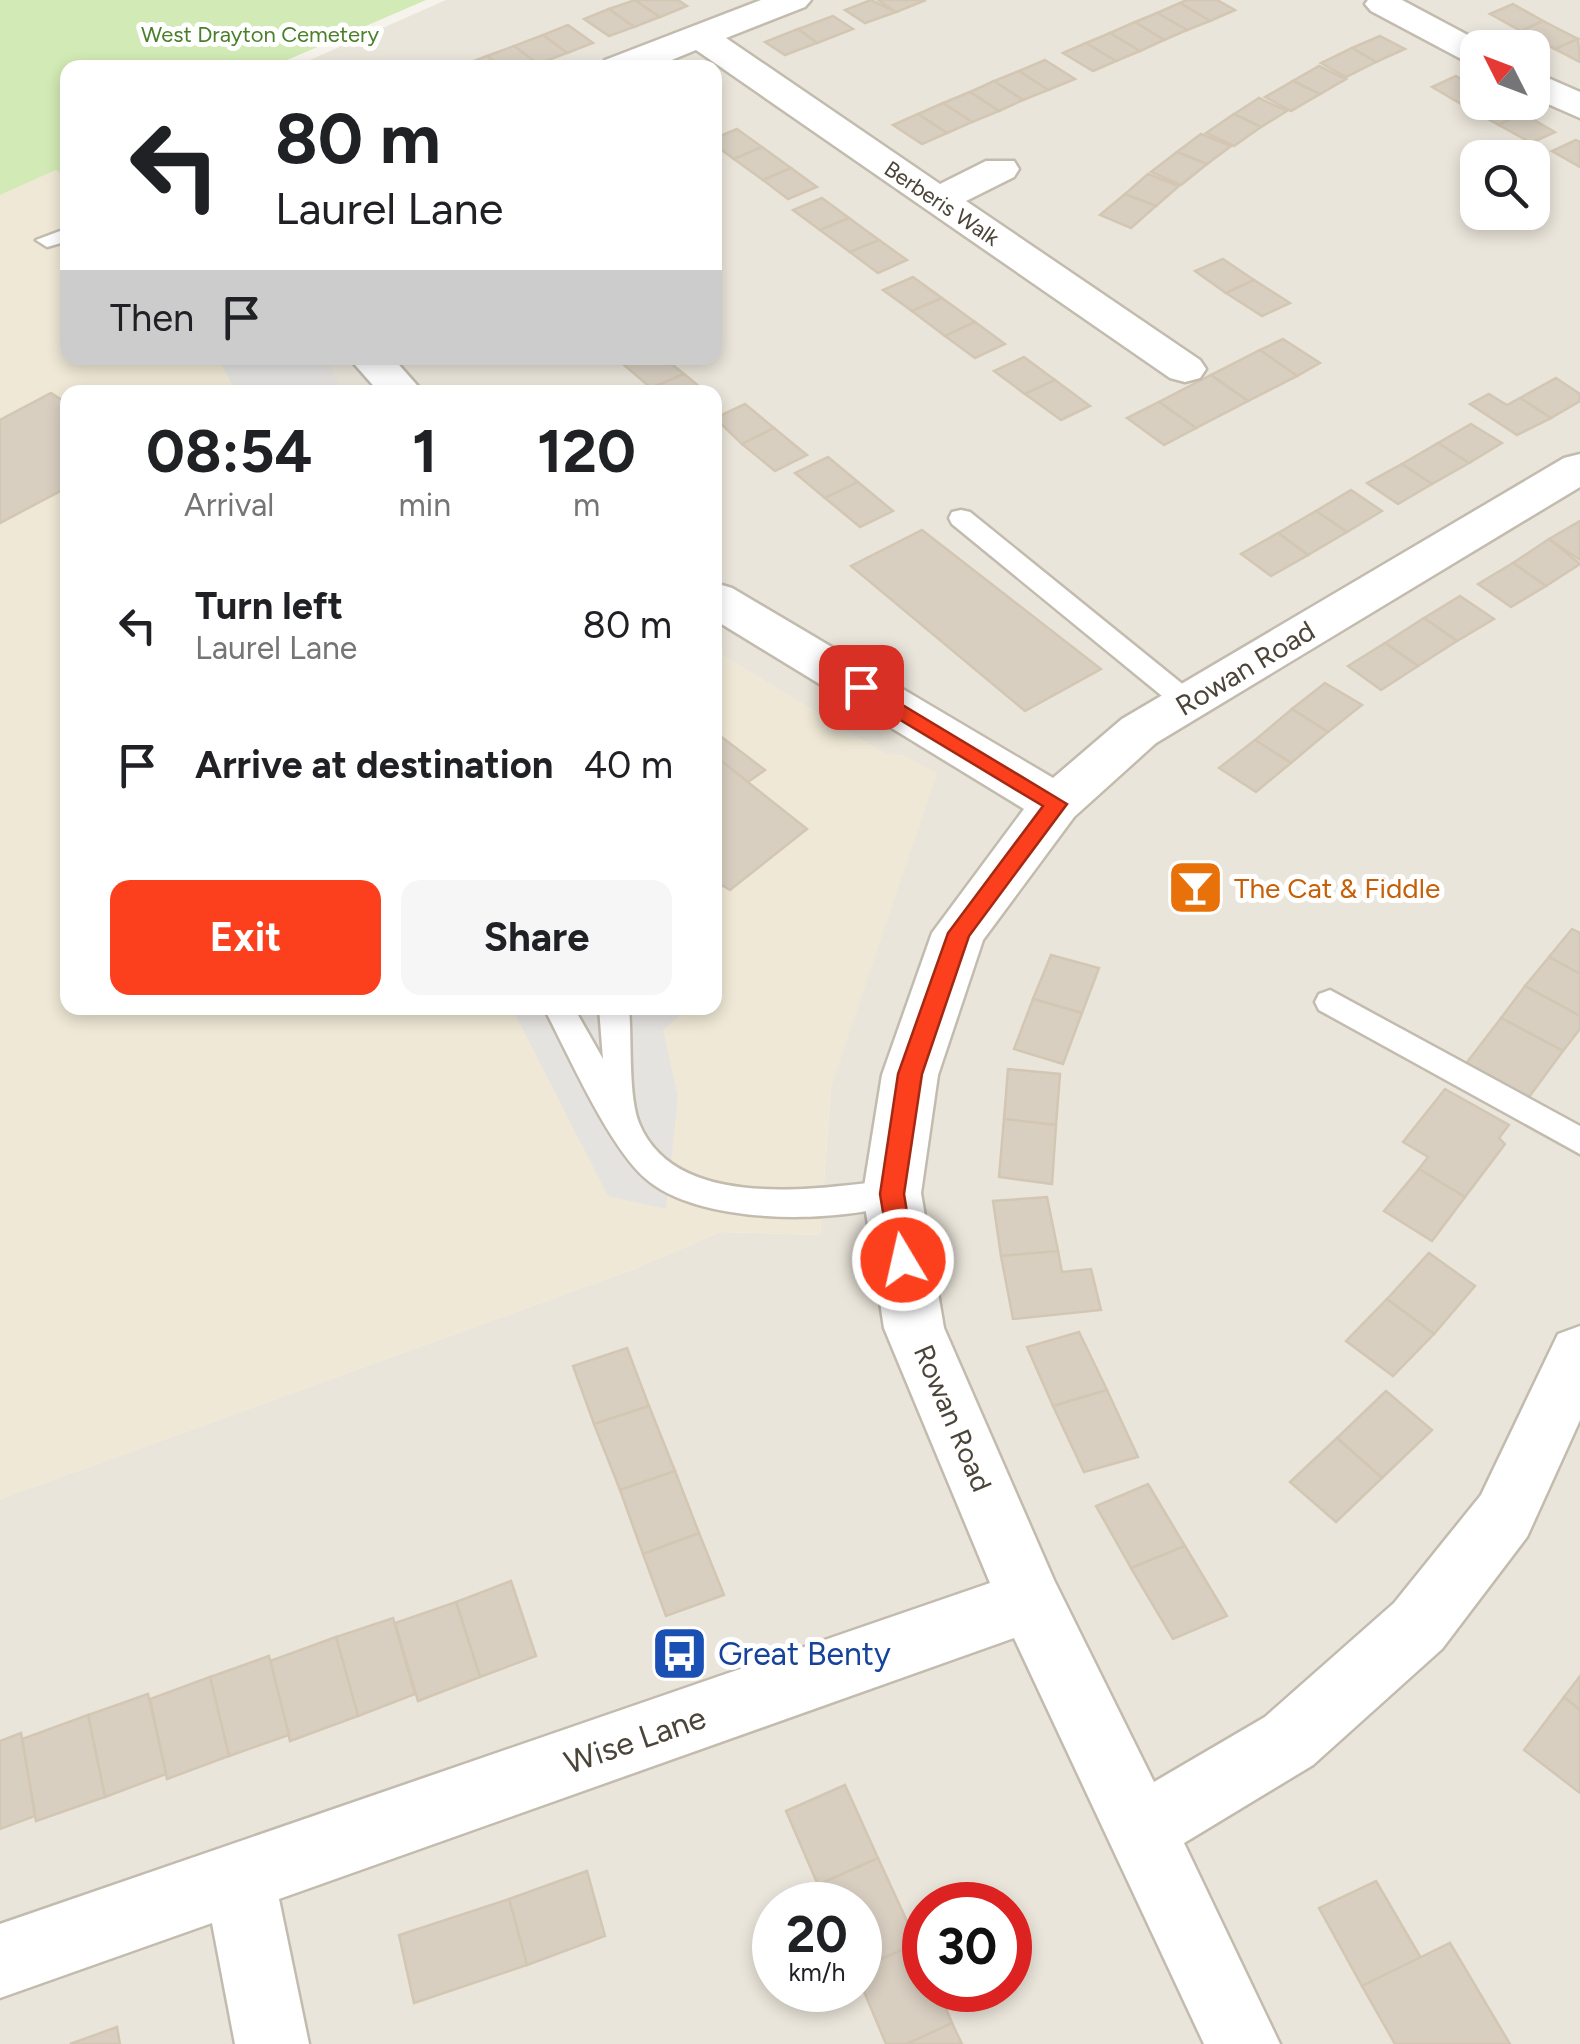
<!DOCTYPE html>
<html lang="en">
<head>
<meta charset="utf-8">
<style>
  :root { --surface:#fff; --page:#f6f6f6; --text:#202124; --muted:#757577; --accent:#fc3f1d }
  body { margin:0; font-family:Figtree,sans-serif; background:var(--page); color:var(--text); height:100vh; display:flex; flex-direction:column; font-size:38px; white-space:nowrap }
  * { box-sizing:border-box; margin:0 }
  p { font-size:32px; color:var(--muted) }
  .icon { flex:none; width:55px; height:55px; fill:none; stroke:currentColor; stroke-width:2; stroke-linecap:round; stroke-linejoin:round }
  .map { position:relative; flex:1; overflow:hidden }
  .details { position:absolute; left:60px; top:385px; width:662px; height:630px; display:flex; flex-direction:column; background:var(--surface); border-radius:20px; box-shadow:0 5px 15px #0003 }
  .details>* { flex:none }
  .top-card { position:absolute; left:60px; top:60px; width:662px; height:305px; border-radius:20px; box-shadow:0 5px 15px #0003; background:#fff; color:var(--text); overflow:hidden }
  .needle { width:65px; rotate:312deg }
  .buttons { position:absolute; left:1460px; top:30px; display:grid; gap:20px }
  .buttons a { display:grid; place-items:center; width:90px; height:90px; border-radius:20px; background:var(--surface); box-shadow:0 5px 15px #0003; font-size:50px }
  .speed { position:absolute; left:752px; top:1882px; display:flex; gap:20px; font-size:50px; font-weight:700; text-align:center }
  .speed>* { display:grid; place-content:center; width:130px; height:130px; border-radius:50%; background:var(--surface); box-shadow:0 5px 15px #0003; line-height:1 }
  .speed small { font-size:25px; font-weight:400 }
  .speed .limit { border:15px solid #d22; background:#fff; color:#111 }
  .pin { position:absolute; display:grid; place-items:center; width:85px; height:85px; color:#fff; margin:-42px; border-radius:20px; box-shadow:0 5px 15px #0006 }
  .me { position:absolute; width:110px; margin:-55px; rotate:351deg; stroke-linejoin:round; filter:drop-shadow(0 0 8px #0008) }
  .turn { display:flex; align-items:center; gap:35px; height:210px; padding:0 50px; font-size:45px }
  .turn .icon { width:130px; height:130px; stroke-width:2.5 }
  .turn b { display:block; font-size:70px; line-height:85px }
  .then { display:flex; align-items:center; height:95px; padding:0 50px; background:#0003; gap:20px; font-size:38px }
  .eta { display:flex; justify-content:space-evenly; align-items:center; height:170px; text-align:center }
  .eta b { font-size:60px; font-weight:700; line-height:70px }
  .cta { display:flex; gap:20px; margin-top:auto; padding:20px 50px }
  .cta a { flex:1; height:115px; border-radius:20px; background:var(--accent); color:#fff; font-size:40px; font-weight:700; line-height:115px; text-align:center }
  .cta a+a { background:var(--page); color:var(--text) }
  ul { padding:0; list-style:none }
  li { display:flex; align-items:center; gap:30px; height:140px; padding:0 50px }
  li div { flex:1 }
  li b { display:block; font-size:38px }
  li em { font-style:normal }
  .map>svg:first-child { display:block }
  .residential { fill:#eae5da; fill-rule:evenodd }
  .education { fill:#efe8d6 }
  .green { fill:#d2eab5 }
  .parking { fill:#e5e3e0 }
  .building { fill:#d8cfc1; stroke:#d3c7b4; stroke-width:2.5 }
  .lines { fill:none; stroke-linecap:round; stroke-linejoin:round }
  .service-casing { stroke:#c2bbae; stroke-width:5 }
  .minor-casing { stroke:#c2bbae; stroke-width:5 }
  .service { fill:#fff; fill-rule:evenodd }
  .minor { fill:#fff; fill-rule:evenodd }
  .route { fill:#fc3f1d; stroke:#a42913; stroke-width:2.5 }
  .labels { text-anchor:middle; stroke-width:10; stroke-linejoin:round; paint-order:stroke }
  .far-park-label { font-size:22px; fill:#4a7f2a; stroke:#fff }
  .far-street-label { font-size:22px; fill:#4b4439; stroke:#fff }
  .street-label { font-size:28px; fill:#4b4439; stroke:#fff }
  .food-label { font-size:28px; fill:#c56008; stroke:#fff; text-anchor:start }
  .near-transit-label { font-size:32px; fill:#164399; stroke:#fff; text-anchor:start }
  .near-street-label { font-size:32px; fill:#4b4439; stroke:#fff }
</style>
</head>
<body>
<div class="map">
<svg width="1580" height="2044" viewBox="0 0 1580 2044">
  <rect width="100%" height="100%" fill="#f6f3ec"/>
  <!-- residential -->
  <path class="residential" d="M446,0H1580V2044H0V1499L634,1269L720,1232L820,1235L831,1087L849,1023L904,756L885,754L715,651V392H345L316,358H715V68L294,67ZM1478,48H1532V102H1478ZM1478,158H1532V212H1478ZM775,1905H860V1990H775ZM925,1905H1010V1990H925Z"/>
  <!-- education -->
  <path class="education" d="M56,170L67,178L68,358H316L345,392H68V1008H715V651L885,754L904,756L937,773L831,1087L820,1235L720,1232L634,1269L0,1499V195Z"/>
  <!-- green -->
  <path class="green" d="M0,0H426L271,67L68,68L67,178L56,170L0,195Z"/>
  <!-- parking -->
  <g class="parking">
    <path d="M218,358H326L343,392H236Z"/>
    <path d="M512,1008H688L663,1030L678,1097L666,1209L608,1196Z"/>
  </g>
  <!-- building -->
  <g class="building">
    <path d="M635,0L660,17L634,27L609,9Z"/>
    <path d="M635,0H678L687,6L660,17Z"/>
    <path d="M871,0L896,12L865,23L845,10Z"/>
    <path d="M878,0H926L896,12Z"/>
    <path d="M1187,0H1217L1235,10L1210,21L1180,3Z"/>
    <path d="M1180,3L1210,21L1187,30L1157,13Z"/>
    <path d="M1513,4L1543,21L1521,31L1490,14Z"/>
    <path d="M609,9L634,27L609,36L584,19Z"/>
    <path d="M1157,13L1187,30L1164,40L1135,22Z"/>
    <path d="M833,16L853,29L817,43L798,29Z"/>
    <path d="M1543,21L1578,39L1555,49L1521,31Z"/>
    <path d="M1135,22L1164,40L1140,51L1110,33Z"/>
    <path d="M568,25L593,43L567,53L543,35Z"/>
    <path d="M798,29L817,43L785,55L765,42Z"/>
    <path d="M1110,33L1140,51L1116,61L1086,43Z"/>
    <path d="M543,35L567,53L538,64L514,46Z"/>
    <path d="M1380,36L1405,49L1376,62L1352,48Z"/>
    <path d="M1578,39L1580,62L1555,49Z"/>
    <path d="M1086,43L1116,61L1093,71L1063,53Z"/>
    <path d="M514,46L538,64L502,68L487,56Z"/>
    <path d="M1352,48L1376,62L1346,77L1321,63Z"/>
    <path d="M487,56L502,68L461,66Z"/>
    <path d="M1045,60L1075,79L1048,90L1019,71Z"/>
    <path d="M1319,66L1346,79L1320,94L1293,81Z"/>
    <path d="M1019,71L1048,90L1023,100L994,81Z"/>
    <path d="M1456,76L1478,89V98L1463,105L1432,87Z"/>
    <path d="M994,81L1023,100L999,111L970,92Z"/>
    <path d="M1293,81L1320,94L1291,111L1265,97Z"/>
    <path d="M970,92L999,111L972,122L943,103Z"/>
    <path d="M1259,98L1287,111L1261,127L1234,114Z"/>
    <path d="M1478,98V102H1502L1522,113L1499,125L1463,105Z"/>
    <path d="M943,103L972,122L947,133L918,114Z"/>
    <path d="M1522,113L1555,132L1531,143L1499,125Z"/>
    <path d="M918,114L947,133L922,144L893,125Z"/>
    <path d="M1234,114L1261,127L1234,146L1206,133Z"/>
    <path d="M737,129L762,147L734,159L715,145V138Z"/>
    <path d="M1201,134L1231,146L1207,164L1177,152Z"/>
    <path d="M1576,140L1580,142V167L1552,151Z"/>
    <path d="M762,147L791,168L763,180L734,159Z"/>
    <path d="M1177,152L1207,164L1181,185L1151,172Z"/>
    <path d="M791,168L817,187L788,199L763,180Z"/>
    <path d="M1148,174L1179,186L1156,206L1125,194Z"/>
    <path d="M1125,194L1156,206L1131,228L1100,215Z"/>
    <path d="M822,198L849,218L820,230L793,210Z"/>
    <path d="M849,218L879,240L850,252L820,230Z"/>
    <path d="M879,240L907,260L878,273L850,252Z"/>
    <path d="M1223,259L1254,280L1226,293L1195,271Z"/>
    <path d="M913,277L942,298L912,311L883,290Z"/>
    <path d="M1254,280L1290,303L1262,316L1226,293Z"/>
    <path d="M942,298L975,322L945,336L912,311Z"/>
    <path d="M975,322L1005,344L975,358L945,336Z"/>
    <path d="M1283,339L1320,363L1297,376L1260,350Z"/>
    <path d="M1260,350L1297,376L1248,401L1211,375Z"/>
    <path d="M1024,357L1055,380L1025,394L994,371Z"/>
    <path d="M641,358H664L684,374L651,388L624,365Z"/>
    <path d="M684,374L706,392H657L651,388Z"/>
    <path d="M1211,375L1248,401L1196,428L1159,402Z"/>
    <path d="M1556,378L1580,394V401L1551,418L1520,398Z"/>
    <path d="M1055,380L1090,406L1061,420L1025,394Z"/>
    <path d="M51,393L68,404V487L0,523V420Z"/>
    <path d="M1489,394L1507,405L1520,398L1551,418L1517,435L1470,404Z"/>
    <path d="M1159,402L1196,428L1164,445L1127,418Z"/>
    <path d="M745,404L774,428L742,444L715,418Z"/>
    <path d="M1471,424L1502,443L1469,463L1438,443Z"/>
    <path d="M774,428L807,455L775,471L742,444Z"/>
    <path d="M1438,443L1469,463L1432,484L1402,464Z"/>
    <path d="M828,457L858,482L825,498L795,473Z"/>
    <path d="M1402,464L1432,484L1398,504L1367,483Z"/>
    <path d="M858,482L893,511L860,527L825,498Z"/>
    <path d="M1351,490L1382,511L1347,532L1316,511Z"/>
    <path d="M1316,511L1347,532L1308,555L1278,533Z"/>
    <path d="M1580,521V560L1549,539Z"/>
    <path d="M922,530L1101,669L1025,711L851,566Z"/>
    <path d="M1278,533L1308,555L1271,576L1241,554Z"/>
    <path d="M1549,539L1580,564L1546,586L1513,563Z"/>
    <path d="M1513,563L1546,586L1511,607L1478,584Z"/>
    <path d="M1460,596L1494,619L1457,641L1424,618Z"/>
    <path d="M1424,618L1457,641L1418,666L1385,643Z"/>
    <path d="M1385,643L1418,666L1381,690L1348,666Z"/>
    <path d="M1325,683L1362,705L1328,732L1292,709Z"/>
    <path d="M1292,709L1328,732L1291,763L1255,740Z"/>
    <path d="M715,732L765,770L748,782L715,756Z"/>
    <path d="M1255,740L1291,763L1256,792L1219,768Z"/>
    <path d="M715,756L807,829L730,890L715,881Z"/>
    <path d="M1572,929L1580,933V974L1549,957Z"/>
    <path d="M1051,955L1099,968L1082,1013L1033,999Z"/>
    <path d="M1549,957L1580,974V1016L1525,986Z"/>
    <path d="M1525,986L1580,1016V1029L1563,1051L1501,1018Z"/>
    <path d="M1033,999L1082,1013L1063,1064L1014,1049Z"/>
    <path d="M1501,1018L1563,1051L1526,1101L1464,1066Z"/>
    <path d="M1008,1069L1060,1074L1056,1125L1004,1119Z"/>
    <path d="M1445,1089L1509,1125L1499,1138L1505,1144L1465,1197L1419,1169L1428,1157L1403,1142Z"/>
    <path d="M1004,1119L1056,1125L1052,1184L999,1177Z"/>
    <path d="M1419,1169L1465,1197L1432,1241L1384,1211Z"/>
    <path d="M1047,1197L1058,1251L1001,1256L993,1201Z"/>
    <path d="M1058,1251L1062,1272L1091,1269L1101,1310L1013,1319L1001,1256Z"/>
    <path d="M1429,1253L1475,1286L1434,1334L1387,1299Z"/>
    <path d="M1387,1299L1434,1334L1393,1376L1346,1341Z"/>
    <path d="M1079,1332L1107,1390L1053,1406L1027,1347Z"/>
    <path d="M627,1348L649,1406L594,1424L573,1366Z"/>
    <path d="M1107,1390L1138,1457L1084,1472L1053,1406Z"/>
    <path d="M1386,1391L1432,1430L1382,1478L1337,1438Z"/>
    <path d="M649,1406L675,1471L620,1490L594,1424Z"/>
    <path d="M1337,1438L1382,1478L1336,1522L1290,1482Z"/>
    <path d="M675,1471L699,1533L643,1554L620,1490Z"/>
    <path d="M1148,1484L1185,1546L1131,1568L1096,1506Z"/>
    <path d="M699,1533L724,1595L666,1616L643,1554Z"/>
    <path d="M1185,1546L1227,1616L1173,1639L1131,1568Z"/>
    <path d="M511,1581L536,1656L480,1677L456,1602Z"/>
    <path d="M456,1602L480,1677L418,1701L395,1623Z"/>
    <path d="M393,1618L415,1694L358,1716L336,1637Z"/>
    <path d="M336,1637L358,1716L290,1741L270,1661Z"/>
    <path d="M269,1656L289,1735L229,1756L210,1677Z"/>
    <path d="M1580,1676V1710L1564,1697Z"/>
    <path d="M210,1677L229,1756L167,1779L150,1699Z"/>
    <path d="M148,1694L166,1774L105,1797L88,1715Z"/>
    <path d="M1564,1697L1580,1710V1793L1524,1750Z"/>
    <path d="M88,1715L105,1797L36,1821L22,1739Z"/>
    <path d="M21,1733L35,1816L0,1829V1741Z"/>
    <path d="M845,1785L878,1858L818,1885L786,1811Z"/>
    <path d="M878,1858L917,1943L860,1969V1905H826L818,1885Z"/>
    <path d="M587,1871L605,1936L527,1965L509,1899Z"/>
    <path d="M1376,1881L1421,1958L1362,1986L1319,1908Z"/>
    <path d="M509,1899L527,1965L414,2003L399,1935Z"/>
    <path d="M917,1943L925,1961V1990H938L952,2023L907,2044H886L860,1982V1969Z"/>
    <path d="M1450,1943L1510,2044H1395L1362,1986Z"/>
    <path d="M952,2023L962,2044H907Z"/>
    <path d="M117,2027L120,2044H70Z"/>
  </g>
  <g class="lines">
    <defs>
      <g id="service">
        <path d="M68,228V241L47,247L36,240Z"/>
        <path d="M961,510L970,512L1196,695L1200,702L1196,709H1178L952,524L949,518L952,512Z"/>
        <path d="M1330,990L1580,1126V1154L1319,1010L1315,1002L1319,994Z"/>
        <path d="M544,1008H574L603,1059L599,1008H629C632,1039 628,1095 639,1123C675,1212 818,1189 892,1180L903,1184L908,1193L903,1202C840,1224 698,1226 645,1178C608,1145 568,1054 544,1008Z"/>
      </g>
      <g id="minor">
        <path d="M761,0H811L805,7L726,38L940,184L986,161H1014L1019,169L1014,177L966,201L1200,360L1206,369L1200,378L1185,382L1170,378L696,50L652,68H600L605,60Z"/>
        <path d="M1368,0H1402L1492,48H1478V64L1465,61L1371,11L1365,4Z"/>
        <path d="M1532,71L1580,92V118L1532,97Z"/>
        <path d="M349,358H393L423,392H379Z"/>
        <path d="M1580,454V487L1156,743L1074,817L983,940L938,1075L921,1193L944,1328L1054,1580L1154,1782L1265,1717L1394,1603L1481,1495L1558,1334L1580,1326V1420L1527,1537L1442,1649L1313,1765L1184,1843L1280,2044H1204L1014,1638L279,1899L309,2044H235L212,1923L0,1998V1924L990,1583L884,1328L863,1193L882,1075L932,933L1024,809L715,620V583L732,588L1053,778L1122,719L1564,458Z"/>
      </g>
    </defs>
    <!-- service casing -->
    <use href="#service" class="service-casing"/>
    <!-- minor casing -->
    <use href="#minor" class="minor-casing"/>
    <!-- service -->
    <use href="#service" class="service"/>
    <!-- minor -->
    <use href="#minor" class="minor"/>
  </g>
  <!-- route -->
  <path class="route" d="M861,680L1067,804L969,936L922,1074L904,1194L915,1260L903,1271L891,1260L880,1194L898,1074L948,933L1043,806L854,692L851,687Z"/>
  <!-- icons -->
  <defs>
    <symbol id="bar-square" viewBox="-11 -11 22 22"><rect x="-9" y="-9" width="18" height="18" rx="4" fill="#e8710a" stroke="#fff"/><path d="M-6-5H6L.8 .8V4.5H3.5V6h-7V4.5H-.8V.8Z" fill="#fff"/></symbol>
    <symbol id="bus-square" viewBox="-11 -11 22 22"><rect x="-9" y="-9" width="18" height="18" rx="4" fill="#1a4fb4" stroke="#fff"/><path d="M-5-6H5V4H4V6H2V4H-2V6H-4V4H-5ZM-3.5-4V0h7V-4ZM-3.5 1.2v1.5H-2V1.2ZM2 1.2v1.5H3.5V1.2Z" fill="#fff"/></symbol>
  </defs>
  <g fill-rule="evenodd">
    <use href="#bar-square" x="1164" y="856" width="63" height="63"/>
    <use href="#bus-square" x="648" y="1622" width="63" height="63"/>
  </g>
  <g class="labels">
    <!-- far-park labels -->
    <g class="far-park-label">
      <text x="260" y="42">West Drayton Cemetery</text>
    </g>
    <!-- far-street labels -->
    <g class="far-street-label">
      <text transform="translate(942 203) rotate(34)" y="8">Berberis Walk</text>
    </g>
    <!-- street labels -->
    <g class="street-label">
      <text transform="translate(1245 668) rotate(-31)" y="10">Rowan Road</text>
      <text transform="translate(953 1418) rotate(67)" y="10">Rowan Road</text>
    </g>
    <!-- food labels -->
    <g class="food-label">
      <text x="1234" y="898">The Cat &amp; Fiddle</text>
    </g>
    <!-- near-transit labels -->
    <g class="near-transit-label">
      <text x="718" y="1665">Great Benty</text>
    </g>
    <!-- near-street labels -->
    <g class="near-street-label">
      <text transform="translate(635 1740) rotate(-19)" y="11">Wise Lane</text>
    </g>
  </g>
</svg>
<div class="buttons">
<a><svg class="needle" viewBox="-14 -14 28 28"><path d="M0-13l5 13h-10z" fill="#e53935"/><path d="M0 13l5-13h-10z" fill="#757577"/></svg></a>
<a><svg class="icon" aria-label="search" viewBox="0 0 24 24"><circle cx="10" cy="10" r="6"/><path d="M15 15l6 6"/></svg></a>
</div>
<div class="speed"><div>20<small>km/h</small></div><div class="limit">30</div></div>
<div class="pin" style="left:861px;top:687px;background:#d93025"><svg class="icon" aria-label="arrive" viewBox="0 0 24 24"><path d="M6 21V4h12l-3 4 3 4H6"/></svg></div>
<svg class="me" style="left:903px;top:1260px" viewBox="-20 -20 40 40"><circle r="17" fill="#fc3f1d" stroke="#fff" stroke-width="3"/><path d="M0-11L8 9 0 5-8 9z" fill="#fff"/></svg>
<div class="top-card">
<div class="turn"><svg class="icon" aria-label="left" viewBox="0 0 24 24"><path d="M17 20v-9H6M10 6l-5 5 5 5"/></svg><div><b>80 m</b>Laurel Lane</div></div>
<div class="then">Then<svg class="icon" aria-label="arrive" viewBox="0 0 24 24"><path d="M6 21V4h12l-3 4 3 4H6"/></svg></div>
</div>
<section class="details">
<div class="eta">
<div><b>08:54</b><p>Arrival</p></div>
<div><b>1</b><p>min</p></div>
<div><b>120</b><p>m</p></div>
</div>
<ul>
<li><svg class="icon" aria-label="left" viewBox="0 0 24 24"><path d="M17 20v-9H6M10 6l-5 5 5 5"/></svg><div><b>Turn left</b><p>Laurel Lane</p></div><em>80 m</em></li>
<li><svg class="icon" aria-label="arrive" viewBox="0 0 24 24"><path d="M6 21V4h12l-3 4 3 4H6"/></svg><div><b>Arrive at destination</b></div><em>40 m</em></li>
</ul>
<div class="cta"><a>Exit</a><a>Share</a></div>
</section>
</div>
</body>
</html>
